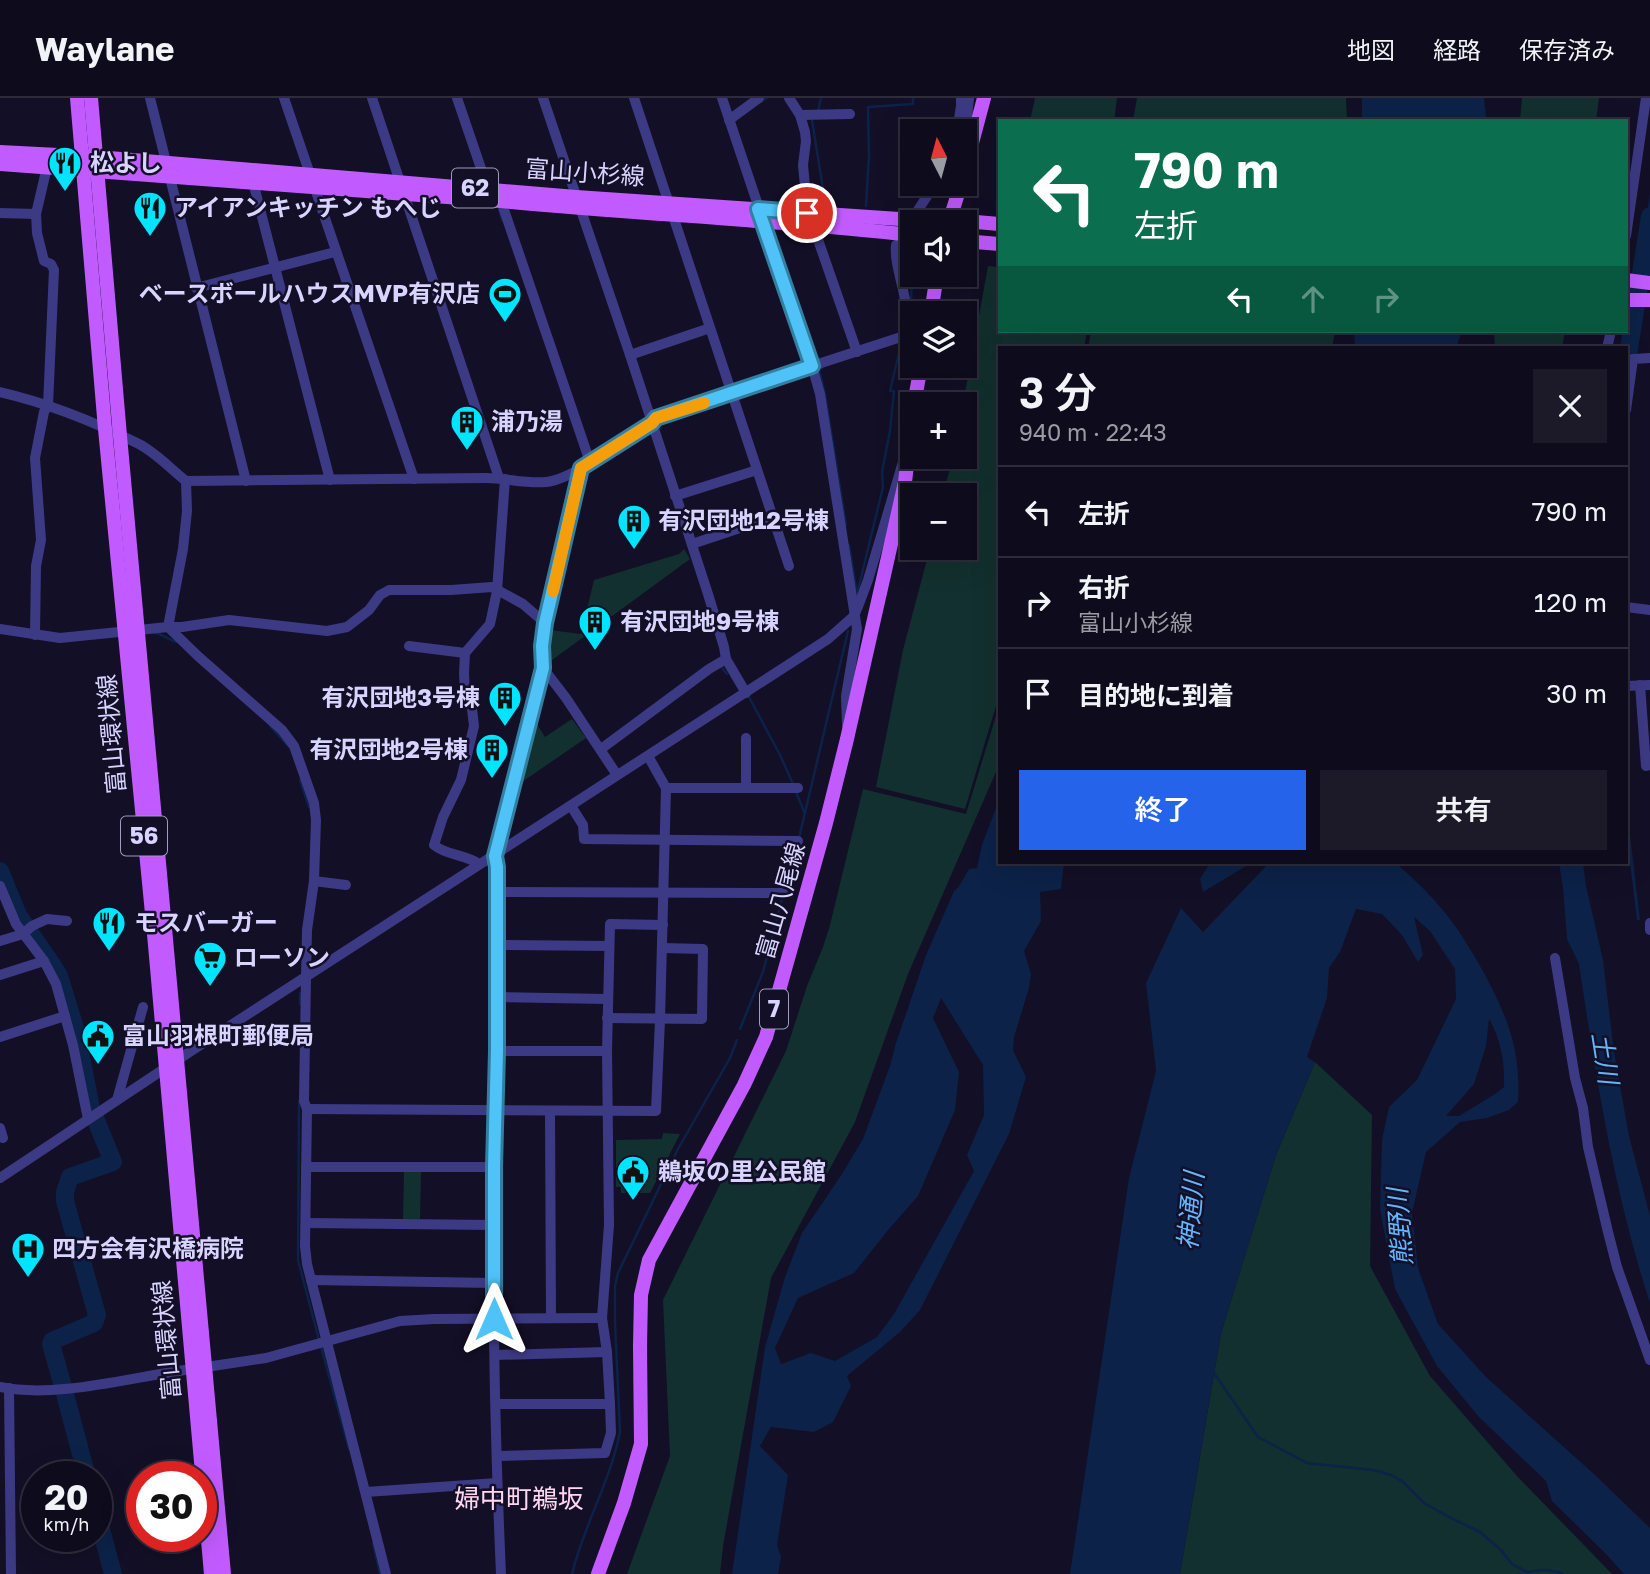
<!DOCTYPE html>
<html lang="ja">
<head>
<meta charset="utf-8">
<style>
  :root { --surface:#0e0b1c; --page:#1c1929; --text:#f1f3f6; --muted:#9b9ba3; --line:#2e2b3b; --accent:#2563eb }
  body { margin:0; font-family:"Golos Text","Noto Sans JP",sans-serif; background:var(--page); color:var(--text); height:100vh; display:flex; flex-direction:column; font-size:26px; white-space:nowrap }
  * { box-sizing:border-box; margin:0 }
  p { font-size:23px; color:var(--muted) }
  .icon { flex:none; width:38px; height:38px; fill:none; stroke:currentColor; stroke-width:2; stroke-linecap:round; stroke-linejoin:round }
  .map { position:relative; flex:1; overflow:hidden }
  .panel { position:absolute; left:998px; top:248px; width:630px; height:518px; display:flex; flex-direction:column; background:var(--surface); border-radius:0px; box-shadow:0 7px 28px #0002,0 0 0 2px var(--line) }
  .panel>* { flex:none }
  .top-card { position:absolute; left:998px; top:21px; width:630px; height:214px; border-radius:0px; box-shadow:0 7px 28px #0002,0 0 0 2px var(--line); background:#0b6e4f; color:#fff; overflow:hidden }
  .needle { width:46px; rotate:354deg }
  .fabs { position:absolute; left:900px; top:21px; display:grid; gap:14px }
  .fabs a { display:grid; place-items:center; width:77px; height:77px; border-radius:0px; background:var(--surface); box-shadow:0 7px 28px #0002,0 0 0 2px var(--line); font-size:35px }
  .speed { position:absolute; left:21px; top:1363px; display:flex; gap:14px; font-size:35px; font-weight:700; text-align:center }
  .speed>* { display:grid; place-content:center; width:91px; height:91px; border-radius:50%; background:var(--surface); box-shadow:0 7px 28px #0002,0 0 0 2px var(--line); line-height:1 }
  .speed small { font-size:18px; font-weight:400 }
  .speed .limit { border:10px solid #d22; background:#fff; color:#111 }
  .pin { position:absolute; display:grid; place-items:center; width:60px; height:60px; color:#fff; margin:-30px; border:4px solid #fff; border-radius:50%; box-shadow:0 2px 7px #0007 }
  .me { position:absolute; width:77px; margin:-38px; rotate:0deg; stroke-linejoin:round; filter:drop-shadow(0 0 5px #0008) }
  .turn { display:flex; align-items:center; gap:24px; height:147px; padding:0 21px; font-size:32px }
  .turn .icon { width:91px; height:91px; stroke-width:2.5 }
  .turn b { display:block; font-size:49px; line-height:60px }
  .lanes { display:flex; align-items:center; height:66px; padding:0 21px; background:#0003; justify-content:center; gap:35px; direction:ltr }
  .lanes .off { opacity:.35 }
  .round { display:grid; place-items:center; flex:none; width:74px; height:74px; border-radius:0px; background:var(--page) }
  .head { display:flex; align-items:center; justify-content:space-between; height:119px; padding:0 21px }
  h1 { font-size:42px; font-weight:600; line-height:52px }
  .primary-button { display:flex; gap:14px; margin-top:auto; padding:14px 21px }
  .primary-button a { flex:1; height:80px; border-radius:0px; background:var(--accent); color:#fff; font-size:28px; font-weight:600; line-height:80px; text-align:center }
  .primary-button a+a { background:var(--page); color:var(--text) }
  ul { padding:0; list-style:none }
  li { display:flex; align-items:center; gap:21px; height:91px; padding:0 21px; border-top:2px solid var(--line) }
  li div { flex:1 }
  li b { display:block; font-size:26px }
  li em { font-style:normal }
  header { display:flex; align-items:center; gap:42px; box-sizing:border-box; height:98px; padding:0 35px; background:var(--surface); border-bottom:2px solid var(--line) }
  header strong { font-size:33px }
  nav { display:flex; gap:38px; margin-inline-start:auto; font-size:24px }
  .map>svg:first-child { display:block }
  .green { fill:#12302f }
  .water { fill:#0c2248; fill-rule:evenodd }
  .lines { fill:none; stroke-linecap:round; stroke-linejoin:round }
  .stream { stroke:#0c2248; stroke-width:2.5 }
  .river { stroke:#0c2248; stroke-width:18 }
  .minor { stroke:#3d3a85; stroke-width:10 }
  .major { stroke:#c25bff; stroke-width:14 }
  .route-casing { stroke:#337fa1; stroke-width:18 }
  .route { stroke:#4fc3f7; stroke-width:12 }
  .slow { stroke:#f59e0b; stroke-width:12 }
  .labels { text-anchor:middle; stroke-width:5; stroke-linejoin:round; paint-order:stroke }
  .shield { fill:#130f26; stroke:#9e99be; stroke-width:2 }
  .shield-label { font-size:23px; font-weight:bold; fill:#d9d4ff }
  .poi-label { font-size:24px; font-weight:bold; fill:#d9d4ff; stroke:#130f26; text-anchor:start }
  .street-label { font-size:24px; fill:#d9d4ff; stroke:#130f26 }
  .water-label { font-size:26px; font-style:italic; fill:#62b6ff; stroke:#130f26 }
  .neighbourhood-label { font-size:26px; fill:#ffd6f0; stroke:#130f26 }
</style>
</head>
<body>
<header>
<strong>Waylane</strong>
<nav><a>地図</a><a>経路</a><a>保存済み</a></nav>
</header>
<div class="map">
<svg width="1650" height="1476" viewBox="0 0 1650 1476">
  <rect width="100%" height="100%" fill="#130f26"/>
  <!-- green -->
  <g class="green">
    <path d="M1035,0H1117L1114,23H1030Z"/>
    <path d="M1137,0H1346L1347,23H1133Z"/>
    <path d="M1522,0H1599L1596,23H1520Z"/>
    <path d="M988,168L999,169V233H1087L1084,250H999V598L965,711L876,689L903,552L930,450H964V397H943L953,359H964L963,306Z"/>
    <path d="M1091,233H1335L1332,250H1088Z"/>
    <path d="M1494,233H1565L1562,250H1495Z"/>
    <path d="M684,451L690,461L548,565L550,532L581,536L594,482L679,456Z"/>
    <path d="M999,608V667L908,876L855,1024L771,1180L723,1448L720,1476H627L670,1358L663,1202L786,953L807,888L823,849L830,827L863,691L966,716Z"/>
    <path d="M572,621L586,640L519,686L535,623L545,639Z"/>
    <path d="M1315,964L1372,1017L1370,1168L1430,1278L1517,1378L1612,1476H1180L1221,1235L1276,1057Z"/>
    <path d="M663,1035L680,1036L650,1095H621V1089H616V1042L662,1041Z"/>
    <path d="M404,1074H421L420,1121H403Z"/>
  </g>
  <!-- water -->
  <g class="water">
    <path d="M1362,0H1484L1486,18L1485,23H1362Z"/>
    <path d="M1650,95V136L1645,167L1640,166Z"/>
    <path d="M1637,217L1635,226L1626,284V255L1631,224L1630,218Z"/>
    <path d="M1354,233H1462L1456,250H1355Z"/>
    <path d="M999,702V765H1064L1061,791L1040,794L1041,823L1024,853L1031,876L1029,890L1014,939L1013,952L1026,979L1009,1036L920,1212L900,1234L847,1278L851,1288L833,1324L814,1334L771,1329L760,1348L788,1377L777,1447L781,1459L778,1476H732L765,1249L785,1179L802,1135L840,1079L863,1041L890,968L896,945L926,857L954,793L958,790L969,771L977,770L982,747ZM941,900L983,967L984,1017L967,1057L974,1073L894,1216L877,1239L835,1263L811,1255L781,1266L775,1250L798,1200L854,1175L889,1131L918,1098L955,1012L959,974L933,920Z"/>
    <path d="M1626,702L1640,822H1637L1626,732Z"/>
    <path d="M1210,765H1251L1203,794L1200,781Z"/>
    <path d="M1269,765H1396C1409,777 1423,789 1435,803C1455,825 1469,848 1484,875C1508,920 1521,952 1518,1004L1509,1012L1487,1020L1460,1024L1426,1054L1412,1115L1418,1170L1438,1226L1486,1279L1595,1377L1650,1430V1476H1624L1607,1457L1552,1403L1546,1383L1479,1319L1437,1268L1395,1191L1380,1111L1382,1042L1389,1009L1417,982L1456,901L1455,871L1430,833L1414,819L1423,857L1418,864L1402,837L1382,816L1356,811L1340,854L1329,870L1327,900L1307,959L1315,964L1276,1057L1221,1235L1180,1476H1070L1129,1080L1156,973L1146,885L1181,810L1203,834ZM1489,921C1501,941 1505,966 1504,989L1495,996L1459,1018H1446L1474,986L1486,948Z"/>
    <path d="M1559,765H1583L1586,788L1603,862L1614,954L1629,1038L1650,1118V1205C1614,1095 1596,980 1579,866L1567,841L1563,790Z"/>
  </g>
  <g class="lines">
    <!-- stream -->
    <g class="stream">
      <path d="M761,4L767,0"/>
      <path d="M818,13L821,0"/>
      <path d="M810,98L814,94L823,91L812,22"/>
      <path d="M866,108L869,58L868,9L913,6V0"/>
      <path d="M499,112L502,122"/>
      <path d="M911,149L912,165"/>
      <path d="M911,206L912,177"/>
      <path d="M822,270L819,271L825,296L846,427"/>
      <path d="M849,447L857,496"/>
      <path d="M858,492L883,389L882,374L890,333L894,293H890L902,242"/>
      <path d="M154,535L159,536L176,544"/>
      <path d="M722,570L727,576"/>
      <path d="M749,599L780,657L794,688"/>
      <path d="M270,628L289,649"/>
      <path d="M300,682L309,709"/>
      <path d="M796,694L805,716"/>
      <path d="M799,740L848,533"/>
      <path d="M785,791L797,747"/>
      <path d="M300,906V895"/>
      <path d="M740,931L763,874L783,797"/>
      <path d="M299,1003L298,1162L319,1242"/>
      <path d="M321,1249L349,1351"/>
      <path d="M1214,1275L1258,1339L1307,1365L1373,1372L1391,1377L1402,1383L1424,1405L1451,1420L1480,1434L1501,1452L1512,1466L1527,1474L1544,1472L1559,1474L1563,1476"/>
      <path d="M373,1445L380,1476"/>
      <path d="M572,1476C584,1427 610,1384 620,1334L615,1224V1188L618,1175L678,1051L730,960L737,942"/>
    </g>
    <!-- river -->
    <g class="river">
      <path d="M1626,270L1650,118"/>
      <path d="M0,773L18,817L53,868L59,878L76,933L91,1010L113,1064L70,1079L65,1094V1103L97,1217L94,1225L52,1243L51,1246L62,1285"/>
      <path d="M65,1296L87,1379"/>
      <path d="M96,1412L113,1476"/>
    </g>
    <!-- minor -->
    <g class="minor">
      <path d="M150,0L246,383"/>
      <path d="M284,0L414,381"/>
      <path d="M372,0L499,380"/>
      <path d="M457,0L488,91"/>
      <path d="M543,0L630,257L708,496L724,549L726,561L746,595"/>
      <path d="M634,0L789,468"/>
      <path d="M722,0L812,268L901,239C918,217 893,174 896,147"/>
      <path d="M789,0L800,17L805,34L806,43L803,67L807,109"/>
      <path d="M800,17L850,16"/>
      <path d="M729,22L759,0"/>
      <path d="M957,33L961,8V0"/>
      <path d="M964,48L969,0"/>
      <path d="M253,84L330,382"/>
      <path d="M501,103L590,364"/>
      <path d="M918,112L935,86"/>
      <path d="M0,115L36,116"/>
      <path d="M816,136L857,254"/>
      <path d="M1626,138L1646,0"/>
      <path d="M196,190L335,154"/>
      <path d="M1607,250L1611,233"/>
      <path d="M630,257L710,230"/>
      <path d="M0,294C48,305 95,324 139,346C156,355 171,371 186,383L486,380C506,380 526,386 546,384C574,381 626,341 652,325L656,320L812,268L820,296L857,531L846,598L847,627"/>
      <path d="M1626,312L1633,261L1650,260"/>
      <path d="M186,383L187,413L183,451L168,529H182L229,522L327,533L347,529L369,512L380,497L389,492H451L492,489L523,506L545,525"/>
      <path d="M675,398L757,372"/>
      <path d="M692,446L773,419"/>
      <path d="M1626,509L1650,512"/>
      <path d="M0,531L60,540L168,529L199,559L282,632L294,648L314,705L316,722L314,783L307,832L306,880L304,1003L307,1011L305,1148L307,1166L386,1476"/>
      <path d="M35,537L36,468L41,442L35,360L44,314L48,307L54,172L51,166L44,163L37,135L36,116L47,69"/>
      <path d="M409,548L465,555"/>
      <path d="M543,570L566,600L617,677"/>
      <path d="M1640,587L1646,668L1650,667"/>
      <path d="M1626,588L1650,587"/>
      <path d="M746,640V690"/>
      <path d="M601,651L709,571L726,561"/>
      <path d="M666,690H798"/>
      <path d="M571,708L583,727L584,741L798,743"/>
      <path d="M479,766C465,756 447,758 434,747L443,719L461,682L474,628L472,611L465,595L464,576L465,555L490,526L497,493L505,381"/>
      <path d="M314,783L346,787"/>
      <path d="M0,788L16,826L44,863L56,886L73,947L88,1021"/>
      <path d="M498,794L783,795"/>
      <path d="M1650,825V832"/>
      <path d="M0,843L23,836L32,828L47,821L67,823"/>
      <path d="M498,847L609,848"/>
      <path d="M1555,860L1575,980L1583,1010L1588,1049L1608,1134L1617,1169L1650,1262"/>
      <path d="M0,877L44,863"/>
      <path d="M497,899L607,901"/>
      <path d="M607,920L702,921L703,851L663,850"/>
      <path d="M0,939L65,918"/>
      <path d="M497,953H607"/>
      <path d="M117,1002L143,909"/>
      <path d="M307,1011L656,1013L660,922L666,690L648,658"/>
      <path d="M550,1013L551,1220"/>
      <path d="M0,1030L3,1040"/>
      <path d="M306,1069H494"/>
      <path d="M0,1080L191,953L828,541L854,518L859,506L868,482L903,364"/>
      <path d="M306,1125L494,1127"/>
      <path d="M311,1182L494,1185"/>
      <path d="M495,1257L607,1254"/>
      <path d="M206,1269L266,1260L400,1223L434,1221L602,1220"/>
      <path d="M0,1289C58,1301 134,1278 193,1271"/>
      <path d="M9,1290L11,1476"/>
      <path d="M496,1306H610"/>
      <path d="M498,1358L605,1355L611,1335L610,1306L607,1254L602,1220L609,1127L607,953L610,826L663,827"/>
      <path d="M366,1394L497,1385"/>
      <path d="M501,1476C495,1341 492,1204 494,1069C495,977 498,885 498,794L497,769L495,758L543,570L542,548L545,525L581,370"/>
    </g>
    <!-- major -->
    <g class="major">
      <path d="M77,0L105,331L154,836L211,1476"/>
      <path d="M91,0L120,338L224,1476"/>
      <path d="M0,54L97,59L576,99L929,123H965L999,126"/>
      <path d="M0,66L501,103C638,116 775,122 912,137"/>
      <path d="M964,75L984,0"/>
      <path d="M949,124L961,86"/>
      <path d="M964,143L999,146"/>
      <path d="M1626,182L1650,185"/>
      <path d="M1626,202H1650"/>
      <path d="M931,215L937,177"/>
      <path d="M914,306L921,268"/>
      <path d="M598,1476L624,1405L641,1346L640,1248L641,1197L649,1162L744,987L766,939L826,725L847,641L905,384L912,324"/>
    </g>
  </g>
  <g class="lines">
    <defs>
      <path id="route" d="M494,1221V1069L497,953V769L495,758L543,570L542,548L545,525L581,370L652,325L656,320L812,268L758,111L807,115"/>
    </defs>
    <!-- route casing -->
    <use href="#route" class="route-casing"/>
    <!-- route -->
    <use href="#route" class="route"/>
    <!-- slow -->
    <path class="slow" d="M553,493L581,370L652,325L656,320L704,305"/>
  </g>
  <!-- icons -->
  <defs>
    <symbol id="restaurant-pin" viewBox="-11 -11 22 30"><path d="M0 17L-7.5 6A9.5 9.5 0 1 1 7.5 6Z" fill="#00e5ff" stroke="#130f26"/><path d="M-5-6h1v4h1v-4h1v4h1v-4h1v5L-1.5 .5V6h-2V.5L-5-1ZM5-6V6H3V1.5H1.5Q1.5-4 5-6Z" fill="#111"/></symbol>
    <symbol id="stadium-pin" viewBox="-11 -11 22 30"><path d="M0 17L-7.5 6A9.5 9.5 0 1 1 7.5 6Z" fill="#00e5ff" stroke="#130f26"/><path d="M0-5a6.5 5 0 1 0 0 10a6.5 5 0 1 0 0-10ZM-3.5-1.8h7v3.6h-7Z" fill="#111"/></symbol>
    <symbol id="building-pin" viewBox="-11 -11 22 30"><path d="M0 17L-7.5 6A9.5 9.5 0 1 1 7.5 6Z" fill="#00e5ff" stroke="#130f26"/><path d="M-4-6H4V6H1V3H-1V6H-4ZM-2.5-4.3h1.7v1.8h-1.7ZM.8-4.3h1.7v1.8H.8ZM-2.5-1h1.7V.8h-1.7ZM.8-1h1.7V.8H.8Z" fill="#111"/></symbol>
    <symbol id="supermarket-pin" viewBox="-11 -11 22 30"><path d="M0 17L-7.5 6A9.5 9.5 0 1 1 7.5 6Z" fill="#00e5ff" stroke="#130f26"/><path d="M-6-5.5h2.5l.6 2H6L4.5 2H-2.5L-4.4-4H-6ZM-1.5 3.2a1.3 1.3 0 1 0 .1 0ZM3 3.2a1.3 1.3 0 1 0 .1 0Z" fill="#111"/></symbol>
    <symbol id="civic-pin" viewBox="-11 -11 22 30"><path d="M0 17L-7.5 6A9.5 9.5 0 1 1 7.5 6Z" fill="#00e5ff" stroke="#130f26"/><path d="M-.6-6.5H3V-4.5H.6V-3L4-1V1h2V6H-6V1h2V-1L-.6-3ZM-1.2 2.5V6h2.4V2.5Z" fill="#111"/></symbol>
    <symbol id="hospital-pin" viewBox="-11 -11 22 30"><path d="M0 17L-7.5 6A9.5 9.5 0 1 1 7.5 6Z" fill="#00e5ff" stroke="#130f26"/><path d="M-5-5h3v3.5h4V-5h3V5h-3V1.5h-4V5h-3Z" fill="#111"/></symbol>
  </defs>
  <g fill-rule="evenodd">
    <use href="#restaurant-pin" x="46" y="46" width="38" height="52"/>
    <use href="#restaurant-pin" x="131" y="91" width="38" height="52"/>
    <use href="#stadium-pin" x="486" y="177" width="38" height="52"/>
    <use href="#building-pin" x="448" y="305" width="38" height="52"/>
    <use href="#building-pin" x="615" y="404" width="38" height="52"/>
    <use href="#building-pin" x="576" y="505" width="38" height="52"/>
    <use href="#building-pin" x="486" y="581" width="38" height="52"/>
    <use href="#building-pin" x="473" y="633" width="38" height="52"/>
    <use href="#restaurant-pin" x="90" y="806" width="38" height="52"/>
    <use href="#supermarket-pin" x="191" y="841" width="38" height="52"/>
    <use href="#civic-pin" x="79" y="919" width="38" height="52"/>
    <use href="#civic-pin" x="614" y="1055" width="38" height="52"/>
    <use href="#hospital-pin" x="9" y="1132" width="38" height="52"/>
  </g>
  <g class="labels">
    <!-- shield labels -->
    <g class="shield">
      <rect x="452" y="70.5" width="46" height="39" rx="5"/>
      <rect x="121" y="718.5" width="46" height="39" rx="5"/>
      <rect x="760" y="891.5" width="28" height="39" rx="5"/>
    </g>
    <g class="shield-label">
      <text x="475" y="98">62</text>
      <text x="144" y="746">56</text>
      <text x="774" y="919">7</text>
    </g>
    <!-- poi labels -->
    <g class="poi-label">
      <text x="90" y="73">松よし</text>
      <text x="174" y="118">アイアンキッチン もへじ</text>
      <text x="480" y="204" text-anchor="end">ベースボールハウスMVP有沢店</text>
      <text x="491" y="332">浦乃湯</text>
      <text x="658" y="431">有沢団地12号棟</text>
      <text x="620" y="532">有沢団地9号棟</text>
      <text x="480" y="608" text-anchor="end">有沢団地3号棟</text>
      <text x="468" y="660" text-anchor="end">有沢団地2号棟</text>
      <text x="134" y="833">モスバーガー</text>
      <text x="234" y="868">ローソン</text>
      <text x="122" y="946">富山羽根町郵便局</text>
      <text x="658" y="1082">鵜坂の里公民館</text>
      <text x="52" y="1159">四方会有沢橋病院</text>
    </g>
    <!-- street labels -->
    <g class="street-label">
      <text transform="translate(585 75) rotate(4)" y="8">富山小杉線</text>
      <text transform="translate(112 636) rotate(-95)" y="8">富山環状線</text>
      <text transform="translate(781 803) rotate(-74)" y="8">富山八尾線</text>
      <text transform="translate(167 1242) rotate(-95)" y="8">富山環状線</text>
    </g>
    <!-- water labels -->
    <g class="water-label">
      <text transform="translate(1605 960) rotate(81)" y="9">土川</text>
      <text transform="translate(1191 1113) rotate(-85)" y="9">神通川</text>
      <text transform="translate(1400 1129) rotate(-94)" y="9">熊野川</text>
    </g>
    <!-- neighbourhood labels -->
    <g class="neighbourhood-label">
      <text x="519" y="1410">婦中町鵜坂</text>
    </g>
  </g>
</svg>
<div class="fabs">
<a><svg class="needle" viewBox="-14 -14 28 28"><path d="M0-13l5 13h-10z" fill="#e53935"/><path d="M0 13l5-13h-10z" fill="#9b9ba3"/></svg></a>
<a><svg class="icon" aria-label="sound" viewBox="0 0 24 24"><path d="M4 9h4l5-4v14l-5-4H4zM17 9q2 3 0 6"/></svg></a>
<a><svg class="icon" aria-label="layers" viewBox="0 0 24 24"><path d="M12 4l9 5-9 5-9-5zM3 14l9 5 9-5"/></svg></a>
<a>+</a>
<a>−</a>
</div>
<div class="speed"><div>20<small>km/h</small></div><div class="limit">30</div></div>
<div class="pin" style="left:807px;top:115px;background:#d93025"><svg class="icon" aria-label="arrive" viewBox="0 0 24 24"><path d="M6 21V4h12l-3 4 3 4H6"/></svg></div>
<svg class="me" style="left:494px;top:1221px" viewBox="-20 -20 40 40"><path d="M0-17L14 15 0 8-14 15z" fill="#4fc3f7" stroke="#fff" stroke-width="4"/></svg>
<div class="top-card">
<div class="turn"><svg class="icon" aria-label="left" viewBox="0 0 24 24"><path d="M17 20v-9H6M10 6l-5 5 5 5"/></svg><div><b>790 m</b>左折</div></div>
<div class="lanes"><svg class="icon" aria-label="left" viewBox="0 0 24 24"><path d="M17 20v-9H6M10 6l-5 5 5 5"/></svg><svg class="icon off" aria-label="ahead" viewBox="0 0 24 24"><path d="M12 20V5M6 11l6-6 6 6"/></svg><svg class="icon off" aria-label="right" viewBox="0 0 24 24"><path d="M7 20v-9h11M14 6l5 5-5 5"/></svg></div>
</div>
<section class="panel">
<div class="head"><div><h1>3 分</h1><p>940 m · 22:43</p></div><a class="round"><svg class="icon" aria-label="close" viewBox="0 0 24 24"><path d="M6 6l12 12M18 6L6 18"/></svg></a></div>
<ul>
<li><svg class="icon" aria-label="left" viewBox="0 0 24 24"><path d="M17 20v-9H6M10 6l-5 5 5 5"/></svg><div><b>左折</b></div><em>790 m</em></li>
<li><svg class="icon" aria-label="right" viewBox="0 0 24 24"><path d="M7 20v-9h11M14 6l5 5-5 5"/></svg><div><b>右折</b><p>富山小杉線</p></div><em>120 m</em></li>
<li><svg class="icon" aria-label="arrive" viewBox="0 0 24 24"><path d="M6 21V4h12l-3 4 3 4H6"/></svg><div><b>目的地に到着</b></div><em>30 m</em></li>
</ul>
<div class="primary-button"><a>終了</a><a>共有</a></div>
</section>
</div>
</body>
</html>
